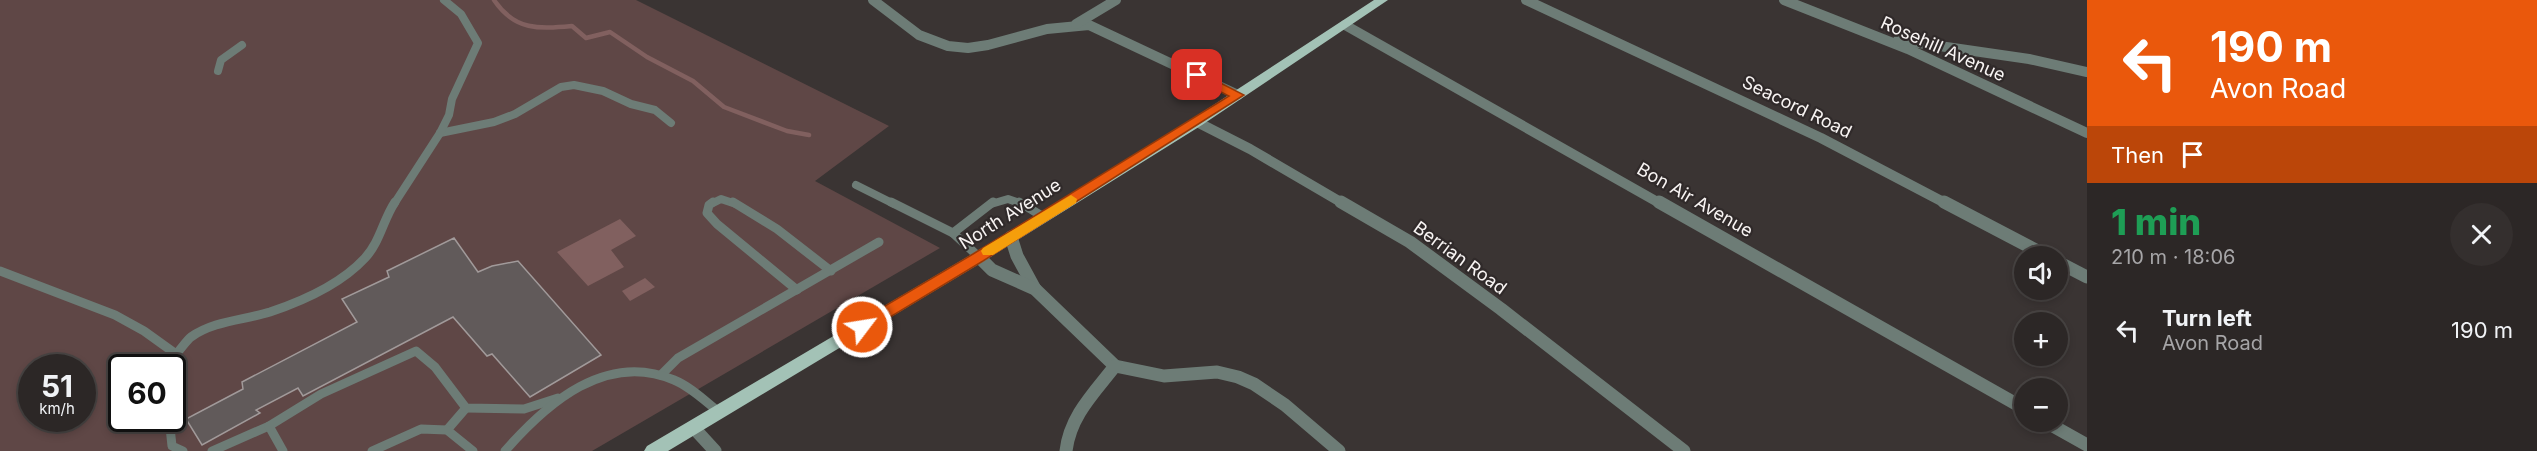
<!DOCTYPE html>
<html lang="en">
<head>
<meta charset="utf-8">
<style>
  :root { --surface:#2c2726; --page:#342f2e; --text:#f1f3f6; --muted:#a6a5a7; --line:#484443 }
  body { margin:0; font-family:Inter,sans-serif; background:var(--page); color:var(--text); height:100vh; display:flex; flex-direction:column; font-size:22px; white-space:nowrap }
  * { box-sizing:border-box; margin:0 }
  p { font-size:20px; color:var(--muted) }
  .icon { flex:none; width:33px; height:33px; fill:none; stroke:currentColor; stroke-width:2; stroke-linecap:round; stroke-linejoin:round }
  .map { position:relative; flex:1; overflow:hidden }
  .panel { display:flex; flex-direction:column; background:var(--surface); width:450px }
  .panel>* { flex:none }
  .hud { background:#ea580c; color:#fff; overflow:hidden }
  .controls { position:absolute; left:2014px; top:246px; display:grid; gap:12px }
  .controls a { display:grid; place-items:center; width:54px; height:54px; border-radius:50%; background:var(--surface); box-shadow:0 3px 9px #0003,0 0 0 2px var(--line); font-size:30px }
  .speed { position:absolute; left:18px; top:354px; display:flex; gap:12px; font-size:30px; font-weight:700; text-align:center }
  .speed>* { display:grid; place-content:center; width:78px; height:78px; border-radius:50%; background:var(--surface); box-shadow:0 3px 9px #0003,0 0 0 2px var(--line); line-height:1 }
  .speed small { font-size:15px; font-weight:400 }
  .speed .limit { border:3px solid #111; border-radius:9px; background:#fff; color:#111 }
  .pin { position:absolute; display:grid; place-items:center; width:51px; height:51px; color:#fff; margin:-26px; border-radius:12px; box-shadow:0 3px 9px #0006 }
  .me { position:absolute; width:66px; margin:-33px; rotate:59deg; stroke-linejoin:round; filter:drop-shadow(0 0 4px #0008) }
  .turn { display:flex; align-items:center; gap:21px; height:126px; padding:0 24px; font-size:27px }
  .turn .icon { width:78px; height:78px; stroke-width:2.5 }
  .turn b { display:block; font-size:42px; line-height:51px }
  .then { display:flex; align-items:center; height:57px; padding:0 24px; background:#0003; gap:12px; font-size:22px }
  .round { display:grid; place-items:center; flex:none; width:63px; height:63px; border-radius:32px; background:var(--page) }
  .head { display:flex; align-items:center; justify-content:space-between; height:102px; padding:0 24px }
  h1 { font-size:36px; font-weight:800; line-height:45px; color:#1e9e55 }
  ul { padding:0; list-style:none }
  li { display:flex; align-items:center; gap:18px; height:90px; padding:0 24px }
  li div { flex:1 }
  li b { display:block; font-size:22px }
  li em { font-style:normal }
  main { display:flex; flex:1; min-height:0 }
  .map>svg:first-child { display:block }
  .green { fill:#5f4746; fill-rule:evenodd }
  .water { fill:#81605f }
  .lines { fill:none; stroke-linecap:round; stroke-linejoin:round }
  .stream { stroke:#81605f; stroke-width:4.5 }
  .building { fill:#615a5a; stroke:#a19a9a; stroke-width:1.5 }
  .service-far1 { stroke:#6d7c76; stroke-width:8 }
  .service { stroke:#6d7c76; stroke-width:9 }
  .minor-far1 { stroke:#6d7c76; stroke-width:10 }
  .minor { stroke:#6d7c76; stroke-width:13 }
  .primary { fill:#a3c2b6; fill-rule:evenodd }
  .route { fill:#ea580c; stroke:#983908; stroke-width:1.5 }
  .slow { fill:#f59e0b }
  .labels { text-anchor:middle; stroke-width:4.5; stroke-linejoin:round; paint-order:stroke }
  .street-label { font-size:18px; fill:#f8f4f3; stroke:#302a2a }
</style>
</head>
<body>
<main>
<div class="map">
<svg width="2087" height="451" viewBox="0 0 2087 451">
  <rect width="100%" height="100%" fill="#3a3433"/>
  <!-- green -->
  <path class="green" d="M0,0H636L889,126L815,181L940,248L592,451H0ZM32,368H82V418H32ZM122,368H172V418H122Z"/>
  <!-- water -->
  <g class="water">
    <path d="M620,219L636,236L611,250L624,267L588,286L557,252Z"/>
    <path d="M645,278L655,287L630,301L622,291Z"/>
  </g>
  <g class="lines">
    <!-- stream -->
    <path class="stream" d="M494,0C515,31 539,29 572,26L586,38L610,32L647,57L693,81L724,107L787,131L809,135"/>
  </g>
  <!-- building -->
  <path class="building" d="M454,238L478,272L492,266L518,261L601,355L530,397L492,354L487,356L453,317L303,396L298,388L256,410L260,413L202,445L186,419L243,389L242,382L357,322L342,299L389,277L387,271Z"/>
  <g class="lines">
    <!-- service-far1 -->
    <g class="service-far1">
      <path d="M218,71L221,60L242,45"/>
      <path d="M440,133L494,122L515,114L561,87L574,85L603,91L631,104L655,110L671,123"/>
      <path d="M856,185L894,204"/>
      <path d="M394,204L440,133L449,115L452,99L478,43L461,14L444,0"/>
      <path d="M711,204L721,199L736,204"/>
      <path d="M991,204L1008,199L1022,204"/>
    </g>
    <!-- service -->
    <g class="service">
      <path d="M713,202L709,205L707,213L717,224L797,290"/>
      <path d="M733,202L777,229L831,271"/>
      <path d="M891,202L953,233L979,257"/>
      <path d="M1019,202L1042,216"/>
      <path d="M953,233L993,202"/>
      <path d="M0,271L115,315L144,331L176,354L178,383L172,404"/>
      <path d="M176,354C181,349 186,341 191,337C213,321 244,320 270,312C303,301 341,284 365,258C380,242 383,220 395,202"/>
      <path d="M661,375L678,358L879,242"/>
      <path d="M169,418L172,446L183,451"/>
      <path d="M447,430L466,408"/>
      <path d="M212,451L269,426"/>
      <path d="M283,451L269,426L321,394L416,351L435,367L466,408L524,409L558,398"/>
      <path d="M372,451L421,429L447,430L473,451"/>
      <path d="M505,451C547,403 606,351 674,380C691,387 705,401 719,412"/>
    </g>
    <!-- minor-far1 -->
    <g class="minor-far1">
      <path d="M873,0L919,35L948,46L968,48L988,45L1047,29L1089,25L1238,95"/>
      <path d="M1526,0L1821,138L1947,204"/>
      <path d="M1784,0L1908,49L2087,133"/>
      <path d="M1076,24L1116,0"/>
      <path d="M1345,25L1661,204"/>
      <path d="M1898,40L2029,59L2087,72"/>
      <path d="M1197,122L1250,149L1344,204"/>
    </g>
    <!-- minor -->
    <g class="minor">
      <path d="M1341,202L1410,242L1501,309L1684,451"/>
      <path d="M1659,202L2025,409"/>
      <path d="M1944,202L2047,256"/>
      <path d="M1011,237L1017,256L1035,289"/>
      <path d="M979,257L992,270L1035,289L1115,366L1164,376L1217,372L1238,377L1254,384L1285,405L1339,451"/>
      <path d="M2058,262L2087,277"/>
      <path d="M2046,422L2087,445"/>
      <path d="M693,427L715,451"/>
      <path d="M1066,451C1070,416 1094,393 1115,366"/>
    </g>
    <!-- primary -->
    <path class="primary" d="M1374,0H1388L1202,125L984,261L668,451H644L647,446L974,253L1192,119Z"/>
  </g>
  <!-- route -->
  <path class="route" d="M1197,71L1244,95L983,261L867,331H856L854,327L856,323L973,254L1229,96L1192,77L1191,75Z"/>
  <!-- slow -->
  <path class="slow" d="M1071,195L1077,199L1076,203L993,255H983L981,251L983,248Z"/>
  <g class="labels">
    <!-- street labels -->
    <g class="street-label">
      <text transform="translate(1943 49) rotate(24)" y="6">Rosehill Avenue</text>
      <text transform="translate(1797 107) rotate(26)" y="6">Seacord Road</text>
      <text transform="translate(1695 200) rotate(30)" y="6">Bon Air Avenue</text>
      <text transform="translate(1010 214) rotate(-32)" y="6">North Avenue</text>
      <text transform="translate(1460 258) rotate(36)" y="6">Berrian Road</text>
    </g>
  </g>
</svg>
<div class="controls">
<a><svg class="icon" aria-label="sound" viewBox="0 0 24 24"><path d="M4 9h4l5-4v14l-5-4H4zM17 9q2 3 0 6"/></svg></a>
<a>+</a>
<a>−</a>
</div>
<div class="speed"><div>51<small>km/h</small></div><div class="limit">60</div></div>
<div class="pin" style="left:1197px;top:75px;background:#d93025"><svg class="icon" aria-label="arrive" viewBox="0 0 24 24"><path d="M6 21V4h12l-3 4 3 4H6"/></svg></div>
<svg class="me" style="left:862px;top:327px" viewBox="-20 -20 40 40"><circle r="17" fill="#ea580c" stroke="#fff" stroke-width="3"/><path d="M0-11L8 9 0 5-8 9z" fill="#fff"/></svg>
</div>
<section class="panel">
<div class="hud">
<div class="turn"><svg class="icon" aria-label="left" viewBox="0 0 24 24"><path d="M17 20v-9H6M10 6l-5 5 5 5"/></svg><div><b>190 m</b>Avon Road</div></div>
<div class="then">Then<svg class="icon" aria-label="arrive" viewBox="0 0 24 24"><path d="M6 21V4h12l-3 4 3 4H6"/></svg></div>
</div>
<div class="head"><div><h1>1 min</h1><p>210 m · 18:06</p></div><a class="round"><svg class="icon" aria-label="close" viewBox="0 0 24 24"><path d="M6 6l12 12M18 6L6 18"/></svg></a></div>
<ul>
<li><svg class="icon" aria-label="left" viewBox="0 0 24 24"><path d="M17 20v-9H6M10 6l-5 5 5 5"/></svg><div><b>Turn left</b><p>Avon Road</p></div><em>190 m</em></li>
</ul>
</section>
</main>
</body>
</html>
